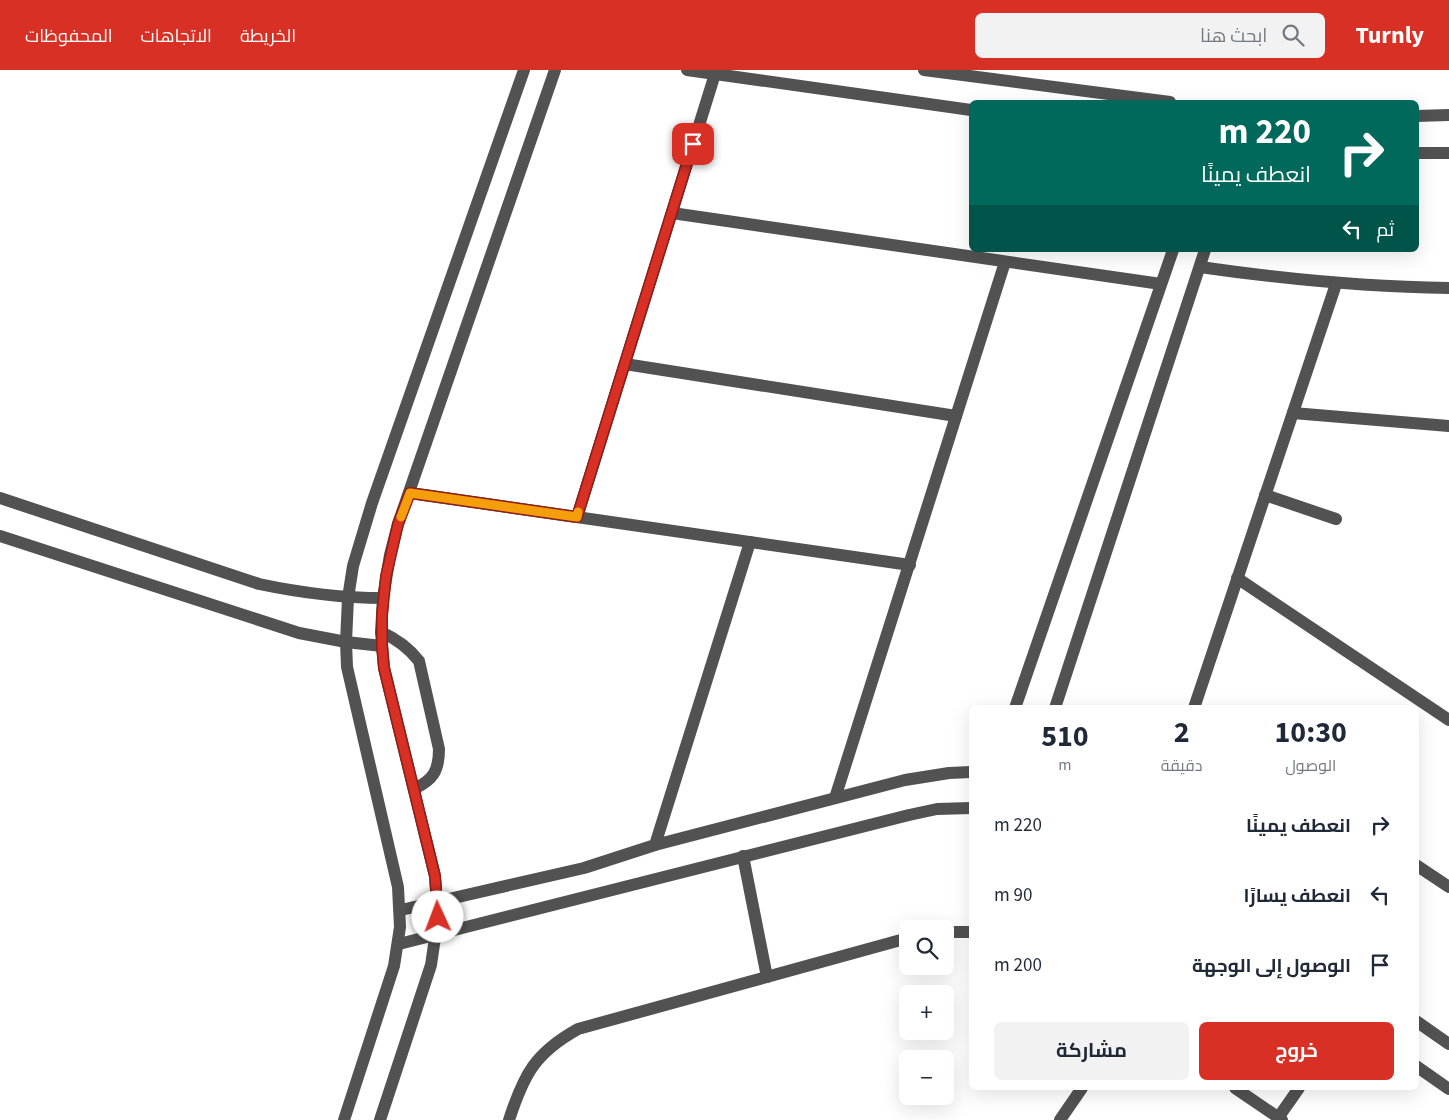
<!DOCTYPE html>
<html lang="ar">
<head>
<meta charset="utf-8">
<style>
  :root { --surface:#fff; --page:#f2f2f3; --text:#1f2937; --muted:#747a83; --accent:#d93025 }
  body { margin:0; font-family:"Source Sans 3",Cairo,sans-serif; background:var(--page); color:var(--text); direction:rtl; height:100vh; display:flex; flex-direction:column; font-size:19px; white-space:nowrap }
  * { box-sizing:border-box; margin:0 }
  p { font-size:16px; color:var(--muted) }
  .icon { flex:none; width:28px; height:28px; fill:none; stroke:currentColor; stroke-width:2; stroke-linecap:round; stroke-linejoin:round }
  .map { position:relative; flex:1; overflow:hidden; direction:ltr }
  .details { position:absolute; left:969px; top:635px; width:450px; height:385px; display:flex; flex-direction:column; background:var(--surface); border-radius:8px; box-shadow:0 5px 20px #0002; direction:rtl }
  .details>* { flex:none }
  .hud { position:absolute; left:969px; top:30px; width:450px; height:152px; border-radius:8px; box-shadow:0 5px 20px #0002; direction:rtl; background:#00695c; color:#fff; overflow:hidden }
  .tools { position:absolute; left:899px; top:850px; display:grid; gap:10px }
  .tools a { display:grid; place-items:center; width:55px; height:55px; border-radius:8px; background:var(--surface); box-shadow:0 5px 20px #0002; font-size:25px }
  .pin { position:absolute; display:grid; place-items:center; width:42px; height:42px; color:#fff; margin:-21px; border-radius:10px; box-shadow:0 2px 8px #0006 }
  .me { position:absolute; width:55px; margin:-28px; rotate:358deg; stroke-linejoin:round; filter:drop-shadow(0 0 4px #0008) }
  .turn { display:flex; align-items:center; gap:18px; height:105px; padding:0 25px; font-size:22px }
  .turn .icon { width:65px; height:65px; stroke-width:2.5 }
  .turn b { display:block; font-size:35px; line-height:42px }
  .then { display:flex; align-items:center; height:48px; padding:0 25px; background:#0003; gap:10px; font-size:19px }
  .eta { display:flex; justify-content:space-evenly; align-items:center; height:85px; text-align:center }
  .eta b { font-size:30px; font-weight:700; line-height:35px }
  .primary-button { display:flex; gap:10px; margin-top:auto; padding:10px 25px }
  .primary-button a { flex:1; height:58px; border-radius:8px; background:var(--accent); color:#fff; font-size:20px; font-weight:700; line-height:58px; text-align:center }
  .primary-button a+a { background:var(--page); color:var(--text) }
  ul { padding:0; list-style:none }
  li { display:flex; align-items:center; gap:15px; height:70px; padding:0 25px }
  li div { flex:1 }
  li b { display:block; font-size:19px }
  li em { font-style:normal }
  header { display:flex; align-items:center; gap:30px; box-sizing:border-box; height:70px; padding:0 25px; background:var(--accent); color:#fff }
  header strong { font-size:24px }
  nav { display:flex; gap:28px; margin-inline-start:auto; font-size:18px }
  .search { width:350px; height:45px; background:var(--page); display:flex; align-items:center; gap:12px; box-sizing:border-box; padding:0 18px; border-radius:8px; color:var(--muted); font-size:19px }
  .map>svg:first-child { display:block }
  .lines { fill:none; stroke-linecap:round; stroke-linejoin:round }
  .minor { stroke:#525252; stroke-width:12 }
  .route-casing { stroke:#8d1f18; stroke-width:12 }
  .route { stroke:#d93025; stroke-width:9 }
  .slow { stroke:#f59e0b; stroke-width:9 }
</style>
</head>
<body>
<header>
<strong>Turnly</strong>
<div class="search"><svg class="icon" aria-label="search" viewBox="0 0 24 24"><circle cx="10" cy="10" r="6"/><path d="M15 15l6 6"/></svg>ابحث هنا</div>
<nav><a>الخريطة</a><a>الاتجاهات</a><a>المحفوظات</a></nav>
</header>
<div class="map">
<svg width="1449" height="1050" viewBox="0 0 1449 1050">
  <rect width="100%" height="100%" fill="#fff"/>
  <g class="lines">
    <!-- minor -->
    <g class="minor">
      <path d="M687,0L971,40"/>
      <path d="M924,0L1170,32"/>
      <path d="M1416,46L1449,45"/>
      <path d="M1416,83H1449"/>
      <path d="M672,143L1161,214"/>
      <path d="M1200,197C1283,209 1365,217 1449,218"/>
      <path d="M625,294L956,346"/>
      <path d="M1293,343L1449,356"/>
      <path d="M410,423L910,495"/>
      <path d="M1265,425L1336,449"/>
      <path d="M0,428L259,514C302,523 339,528 383,528"/>
      <path d="M577,447L715,4"/>
      <path d="M0,466L299,563L346,572L382,576"/>
      <path d="M1237,508L1449,650"/>
      <path d="M381,562C397,569 408,577 419,591L439,679C439,701 433,710 414,719"/>
      <path d="M1015,638L1173,180"/>
      <path d="M1055,638L1205,180"/>
      <path d="M1194,638L1336,214"/>
      <path d="M835,728L1005,192"/>
      <path d="M655,775L750,472"/>
      <path d="M743,786L767,907"/>
      <path d="M1416,795L1449,817"/>
      <path d="M401,840L584,798L655,775L905,710L949,703L971,702"/>
      <path d="M945,862H971"/>
      <path d="M399,874L909,745L937,739L971,738"/>
      <path d="M1416,951L1449,974"/>
      <path d="M1416,996L1449,1019"/>
      <path d="M1235,1018L1282,1050"/>
      <path d="M1278,1048L1299,1018"/>
      <path d="M344,1050L394,896L400,857L398,817L347,597L346,572L348,528L353,496L372,433L524,0"/>
      <path d="M380,1050L431,895L438,847L435,806L384,598L381,562L383,528L390,485L398,454L555,0"/>
      <path d="M509,1050C524,1004 535,983 578,959L908,868"/>
      <path d="M1060,1050L1082,1018"/>
    </g>
  </g>
  <g class="lines">
    <defs>
      <path id="route" d="M438,847L435,806L384,598L382,576V545L386,506L398,454L410,423L577,447L693,74"/>
    </defs>
    <!-- route casing -->
    <use href="#route" class="route-casing"/>
    <!-- route -->
    <use href="#route" class="route"/>
    <!-- slow -->
    <path class="slow" d="M401,447L410,423L577,447L578,442"/>
  </g>
</svg>
<div class="tools">
<a><svg class="icon" aria-label="search" viewBox="0 0 24 24"><circle cx="10" cy="10" r="6"/><path d="M15 15l6 6"/></svg></a>
<a>+</a>
<a>−</a>
</div>
<div class="pin" style="left:693px;top:74px;background:#d93025"><svg class="icon" aria-label="arrive" viewBox="0 0 24 24"><path d="M6 21V4h12l-3 4 3 4H6"/></svg></div>
<svg class="me" style="left:438px;top:847px" viewBox="-20 -20 40 40"><circle r="19" fill="#fff"/><path d="M0-13L10 11 0 6-10 11z" fill="#d93025"/></svg>
<div class="hud">
<div class="turn"><svg class="icon" aria-label="right" viewBox="0 0 24 24"><path d="M7 20v-9h11M14 6l5 5-5 5"/></svg><div><b>220 m</b>انعطف يمينًا</div></div>
<div class="then">ثم<svg class="icon" aria-label="left" viewBox="0 0 24 24"><path d="M17 20v-9H6M10 6l-5 5 5 5"/></svg></div>
</div>
<section class="details">
<div class="eta">
<div><b>10:30</b><p>الوصول</p></div>
<div><b>2</b><p>دقيقة</p></div>
<div><b>510</b><p>m</p></div>
</div>
<ul>
<li><svg class="icon" aria-label="right" viewBox="0 0 24 24"><path d="M7 20v-9h11M14 6l5 5-5 5"/></svg><div><b>انعطف يمينًا</b></div><em>220 m</em></li>
<li><svg class="icon" aria-label="left" viewBox="0 0 24 24"><path d="M17 20v-9H6M10 6l-5 5 5 5"/></svg><div><b>انعطف يسارًا</b></div><em>90 m</em></li>
<li><svg class="icon" aria-label="arrive" viewBox="0 0 24 24"><path d="M6 21V4h12l-3 4 3 4H6"/></svg><div><b>الوصول إلى الوجهة</b></div><em>200 m</em></li>
</ul>
<div class="primary-button"><a>خروج</a><a>مشاركة</a></div>
</section>
</div>
</body>
</html>
